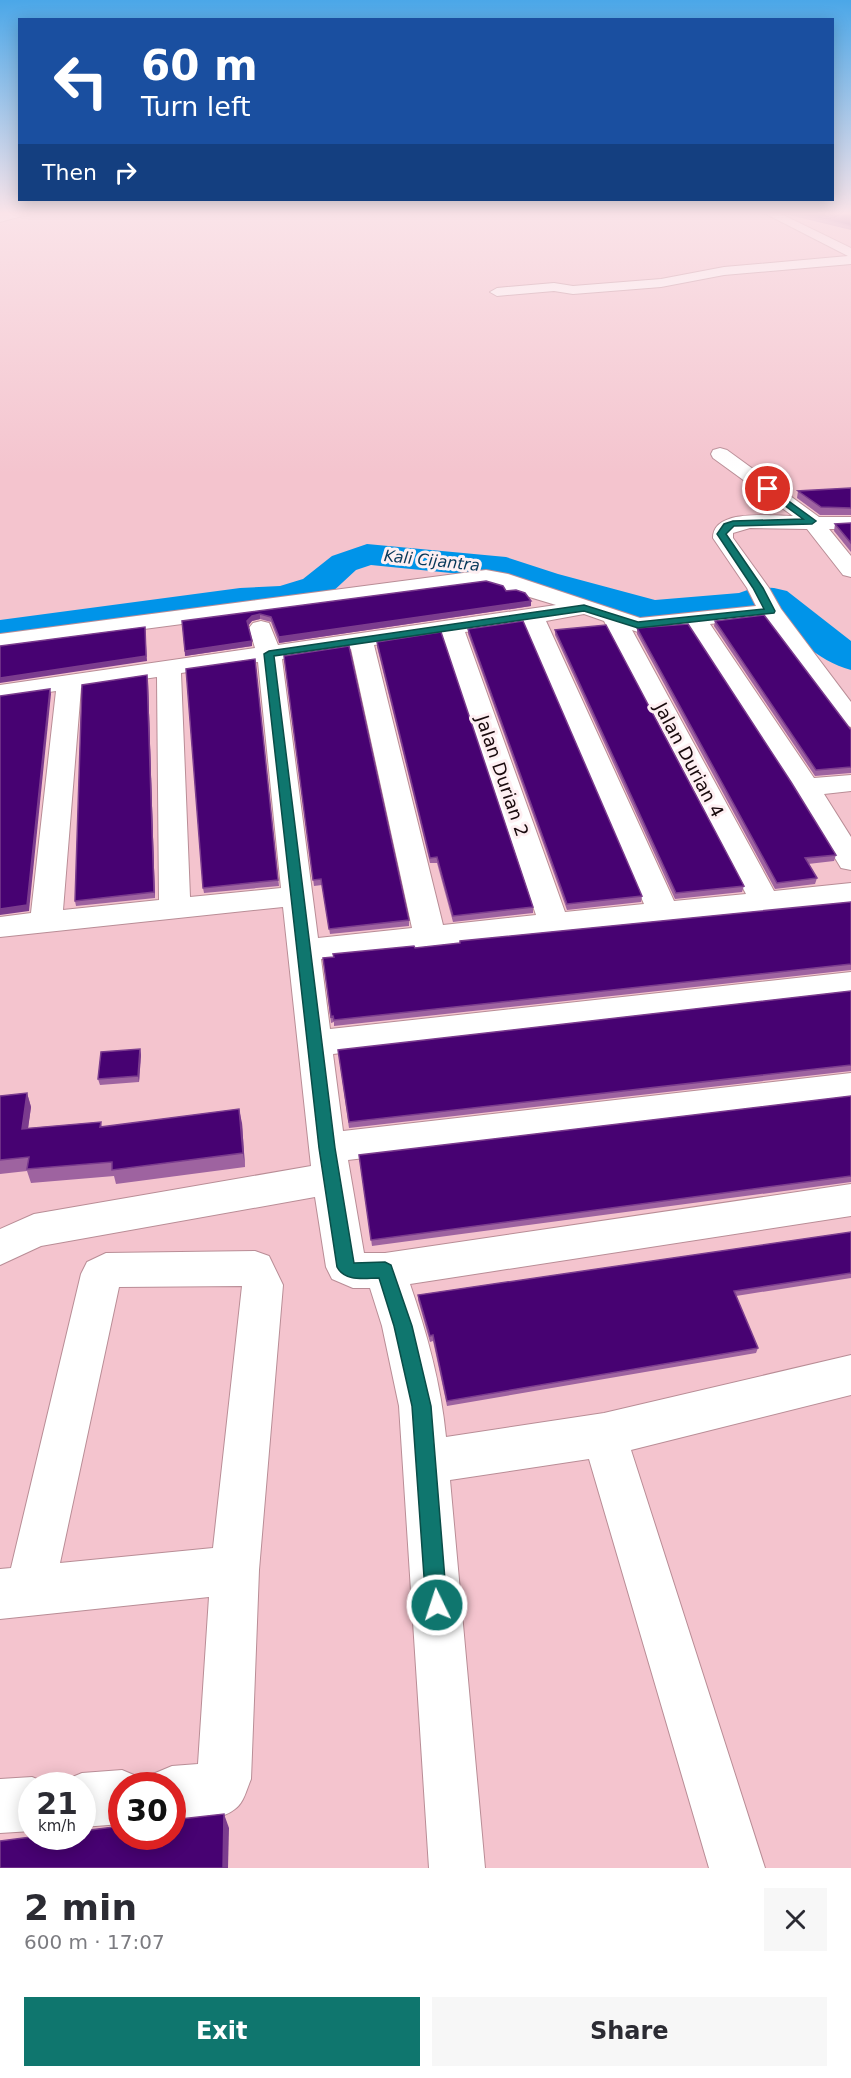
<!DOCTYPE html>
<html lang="en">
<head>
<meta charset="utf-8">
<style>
  :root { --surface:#fff; --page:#f7f7f7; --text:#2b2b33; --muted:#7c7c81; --accent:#0f766e }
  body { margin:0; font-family:"DejaVu Sans",sans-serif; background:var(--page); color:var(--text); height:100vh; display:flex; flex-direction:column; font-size:22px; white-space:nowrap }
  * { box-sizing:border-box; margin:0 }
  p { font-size:20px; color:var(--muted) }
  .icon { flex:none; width:33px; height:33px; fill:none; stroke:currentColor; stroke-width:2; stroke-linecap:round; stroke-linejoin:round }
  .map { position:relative; height:1868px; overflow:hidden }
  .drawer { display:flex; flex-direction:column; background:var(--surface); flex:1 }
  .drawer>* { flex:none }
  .guide { position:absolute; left:18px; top:18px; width:816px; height:183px; border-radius:0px; box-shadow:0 3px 15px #0003; background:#1a4fa0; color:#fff; overflow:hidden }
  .speed { position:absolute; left:18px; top:1772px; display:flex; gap:12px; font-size:30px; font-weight:700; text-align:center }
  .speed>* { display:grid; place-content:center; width:78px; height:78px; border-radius:50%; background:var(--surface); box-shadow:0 3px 15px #0003; line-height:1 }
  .speed small { font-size:15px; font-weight:400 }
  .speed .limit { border:9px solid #d22; background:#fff; color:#111 }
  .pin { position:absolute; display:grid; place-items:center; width:51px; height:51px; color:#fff; margin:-26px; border:3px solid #fff; border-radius:50%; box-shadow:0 2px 6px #0007 }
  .me { position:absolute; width:66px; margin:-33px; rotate:356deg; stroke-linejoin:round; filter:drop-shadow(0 0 4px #0008) }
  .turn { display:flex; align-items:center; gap:21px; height:126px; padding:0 24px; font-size:27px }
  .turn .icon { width:78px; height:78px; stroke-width:2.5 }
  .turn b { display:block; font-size:42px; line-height:51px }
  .then { display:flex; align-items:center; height:57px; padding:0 24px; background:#0003; gap:12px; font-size:22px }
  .round { display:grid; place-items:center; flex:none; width:63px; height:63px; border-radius:0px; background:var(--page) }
  .overview { display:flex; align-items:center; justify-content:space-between; height:102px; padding:0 24px }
  h1 { font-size:36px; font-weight:700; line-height:45px }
  .button { display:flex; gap:12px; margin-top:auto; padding:12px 24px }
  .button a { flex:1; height:69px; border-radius:0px; background:var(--accent); color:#fff; font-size:24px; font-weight:700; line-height:69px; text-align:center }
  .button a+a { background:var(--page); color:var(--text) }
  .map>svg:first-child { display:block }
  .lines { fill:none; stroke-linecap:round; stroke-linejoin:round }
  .river { fill:#0094e9; fill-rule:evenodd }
  .minor-casing { stroke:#b98d96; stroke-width:2 }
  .minor { fill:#fff; fill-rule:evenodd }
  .wall { fill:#9e63a0 }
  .shaded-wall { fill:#7b3c8e }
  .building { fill:#470272; stroke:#7b3c8e; stroke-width:1.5 }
  .route { fill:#0f766e; stroke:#0a4d48; stroke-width:1.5 }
  .labels { text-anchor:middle; stroke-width:6; stroke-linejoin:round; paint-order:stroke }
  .far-water-label { font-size:16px; font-style:italic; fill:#08385a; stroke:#feeff2 }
  .street-label { font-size:18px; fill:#18090c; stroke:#feeff2 }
</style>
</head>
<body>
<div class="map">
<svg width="851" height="1868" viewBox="0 0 851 1868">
  <rect width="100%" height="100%" fill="#f4c4ce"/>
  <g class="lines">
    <!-- river -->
    <path class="river" d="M367,544L506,557L558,574L655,600L739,593L756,587L774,588L787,591L851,641V670C817,661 790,632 764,609L748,614L655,622L532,590L501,578L371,565L356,570L329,595L282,608L240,610L0,642V620L240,588L280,586L303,579L332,556Z"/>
    <defs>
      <g id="minor">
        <path d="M5,213H24L22,216L0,222V214Z"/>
        <path d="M764,213H779L851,248V264L724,275L661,287L573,294L554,291L497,296L490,292L497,288L554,283L573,286L661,279L724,267L848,256Z"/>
        <path d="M720,448L727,450L819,517H851V529H829L851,556V577L843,575L807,529L750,528L733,533V538L769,588L781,609L851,702V727L842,724L764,618L710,624L814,778L851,775V791L824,794L851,837V870L841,868L792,787L688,627L638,632L632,630L774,891L851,883V903L321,959L330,1029L851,972V994L333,1054L343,1131L851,1073V1099L348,1160L364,1253H385L851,1184V1216L410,1284C427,1333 441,1384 446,1437L604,1413L851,1355V1395L631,1450L765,1868H709L589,1459L450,1480L485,1868H429L399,1406L382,1326L370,1288H353L332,1279L326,1267L315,1197L41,1246L0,1265V1229L34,1214L311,1166L283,907L0,937V917L31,913L56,691L0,699V685L255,648L249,628L253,623L261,621L269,623L278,645L556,605L486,584L0,648V634L486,570L508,574L640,618L756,606L747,588L713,538C713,508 772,516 793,516L713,458L711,454L713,450ZM584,614L604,621L746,894L674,901L546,621ZM524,624L644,904L565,912L465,632ZM442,635L536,915L443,925L374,645ZM351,649L412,928L318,938L282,659ZM258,662L281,888L190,897L181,673ZM157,677L159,900L63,910L81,688Z"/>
        <path d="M255,1251L269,1256L283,1285L259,1570L251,1779C247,1788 244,1803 235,1809C219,1822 191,1819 172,1820V1785H148L153,1774L172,1766L198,1764L209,1597L0,1619V1569L11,1568L81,1274L87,1262L106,1253ZM242,1286L213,1548L60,1563L119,1287Z"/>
        <path d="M122,1770L141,1778L144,1785H122V1824L82,1827V1785H61L63,1781L82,1773Z"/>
        <path d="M32,1777L52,1785H32V1831L0,1833V1779Z"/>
      </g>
    </defs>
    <!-- minor casing -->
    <use href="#minor" class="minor-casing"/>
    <!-- minor -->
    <use href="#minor" class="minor"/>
  </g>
  <!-- wall -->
  <g class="wall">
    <path d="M781,213H851V230Z"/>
    <path d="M851,488V515H820L797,498L798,491Z"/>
    <path d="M851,523V552L834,531L835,524Z"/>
    <path d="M506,591L531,601V606L279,643L271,622L260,619L252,621L248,626L252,646L185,656L182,621Z"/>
    <path d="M715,621L851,730V773L815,776L714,626Z"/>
    <path d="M637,628L836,855L834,861L808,864L817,878L815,884L775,889L637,634Z"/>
    <path d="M468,629L642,896L641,902L567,910L468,634Z"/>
    <path d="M555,630L744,886L742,892L675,899L555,635Z"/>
    <path d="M377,642L533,907V913L453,922L437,863H430L377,647Z"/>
    <path d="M284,656L409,920V926L330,934L322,885L314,886Z"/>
    <path d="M255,659L279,886L204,893L203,888Z"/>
    <path d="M148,681L155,898L76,906L75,901Z"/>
    <path d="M851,902V970L334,1026V1022L331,1023L323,958L460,943V941Z"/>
    <path d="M851,991V1071L349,1128L338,1050Z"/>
    <path d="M140,1049L141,1055L139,1082L100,1085L98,1079Z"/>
    <path d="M27,1093L31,1107L28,1128L101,1122L102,1127L242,1123L245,1167L116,1184L114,1176L31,1183L27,1171L0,1174V1096Z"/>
    <path d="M851,1096V1182L372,1246L359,1155Z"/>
    <path d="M851,1232V1278L736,1296L758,1348L756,1353L447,1406L433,1341L430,1342L418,1300V1295Z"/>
  </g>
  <!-- shaded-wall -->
  <g class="shaded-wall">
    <path d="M531,601V606L279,643V637Z"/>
    <path d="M260,614V619L252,621L247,627V621L252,616Z"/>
    <path d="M145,627L147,661L0,683V678Z"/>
    <path d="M252,641V646L185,656V651Z"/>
    <path d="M147,675L148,681L155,898L154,892Z"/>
    <path d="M50,689L51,694L29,911L0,915V909Z"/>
    <path d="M140,1049L141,1055L139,1082L138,1076Z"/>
    <path d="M27,1093L31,1107L26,1143L22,1129Z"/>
    <path d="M239,1109L242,1123L245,1167L243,1153Z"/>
    <path d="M224,1814L229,1828L228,1868H223Z"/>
  </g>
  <!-- building -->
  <g class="building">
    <path d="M795,213H851V226Z"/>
    <path d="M851,488V508L821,507L798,491Z"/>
    <path d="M851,523V543L835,524Z"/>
    <path d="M486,581L503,586L506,591L516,590L525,593L531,601L279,637L271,617L260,614L252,616L247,621L252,641L185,651L182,621Z"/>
    <path d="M764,615L851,730V767L816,770L715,621Z"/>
    <path d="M523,621L642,896L567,904L468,629Z"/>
    <path d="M688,624L791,782L836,855L805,858L817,878L777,883L637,628Z"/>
    <path d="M606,625L744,886L676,893L555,630Z"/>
    <path d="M145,627L146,656L0,678V646Z"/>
    <path d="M441,632L533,907L453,916L437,857L430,858L377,642Z"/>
    <path d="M349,646L409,920L329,929L321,879L313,880L284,656Z"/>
    <path d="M255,659L278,880L203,888L186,669Z"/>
    <path d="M147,675L154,892L75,901L82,685Z"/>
    <path d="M50,689L27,905L0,909V696Z"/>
    <path d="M851,902V964L334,1020L333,1016L331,1017L323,958L334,957L333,954L414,946L415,948L460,943V941Z"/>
    <path d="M851,991V1065L349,1122L338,1050Z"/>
    <path d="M140,1049L138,1076L98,1079L101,1052Z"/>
    <path d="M27,1093L22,1129L101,1122L100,1127L239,1109L243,1153L112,1170V1162L27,1169L29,1157L0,1160V1096Z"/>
    <path d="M851,1096V1176L371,1240L359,1155Z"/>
    <path d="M851,1232V1273L734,1291L758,1348L447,1401L433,1335L430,1336L418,1295Z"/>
    <path d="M224,1814L223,1868H0V1841L39,1836H82V1831L122,1826V1836H172V1820Z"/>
  </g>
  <!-- sky -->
  <linearGradient id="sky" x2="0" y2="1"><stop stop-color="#4ba7e8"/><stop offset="0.45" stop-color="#fae4e9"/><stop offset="1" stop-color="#fae4e9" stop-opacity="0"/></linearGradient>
  <rect width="851" height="474" fill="url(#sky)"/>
  <!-- route -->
  <path class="route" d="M768,486L816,521L812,524L734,526L726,534L763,588L775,611L774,613L638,628L584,611L274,656L335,1148L354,1263L385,1262L391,1265L412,1326L431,1406L447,1605L444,1613L437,1616L429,1613L426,1605L412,1406L394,1326L379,1278C364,1278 345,1282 337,1267L319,1148L264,654L269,651L584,605L638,622L764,609L753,588L717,534L724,524L733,521L803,519L765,491L763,489Z"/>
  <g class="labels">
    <!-- far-water labels -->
    <g class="far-water-label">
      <text transform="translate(432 560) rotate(6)" y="6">Kali Cijantra</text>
    </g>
    <!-- street labels -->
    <g class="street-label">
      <text transform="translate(689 760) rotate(62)" y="6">Jalan Durian 4</text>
      <text transform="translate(502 776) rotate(71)" y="6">Jalan Durian 2</text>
    </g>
  </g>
</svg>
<div class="speed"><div>21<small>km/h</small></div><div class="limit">30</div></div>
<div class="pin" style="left:768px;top:489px;background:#d93025"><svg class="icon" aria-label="arrive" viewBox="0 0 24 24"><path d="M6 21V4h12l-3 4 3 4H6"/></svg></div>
<svg class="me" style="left:437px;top:1605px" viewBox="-20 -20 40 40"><circle r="17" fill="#0f766e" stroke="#fff" stroke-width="3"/><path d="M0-11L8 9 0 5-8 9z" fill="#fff"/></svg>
<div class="guide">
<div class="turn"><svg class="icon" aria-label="left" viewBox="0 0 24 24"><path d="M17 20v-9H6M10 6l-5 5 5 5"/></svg><div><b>60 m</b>Turn left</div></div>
<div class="then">Then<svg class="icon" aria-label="right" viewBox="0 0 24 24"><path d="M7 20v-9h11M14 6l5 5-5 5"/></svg></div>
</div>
</div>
<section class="drawer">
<div class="overview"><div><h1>2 min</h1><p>600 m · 17:07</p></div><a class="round"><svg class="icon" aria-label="close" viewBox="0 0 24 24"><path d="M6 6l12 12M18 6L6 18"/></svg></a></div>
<div class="button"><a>Exit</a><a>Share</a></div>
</section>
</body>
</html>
